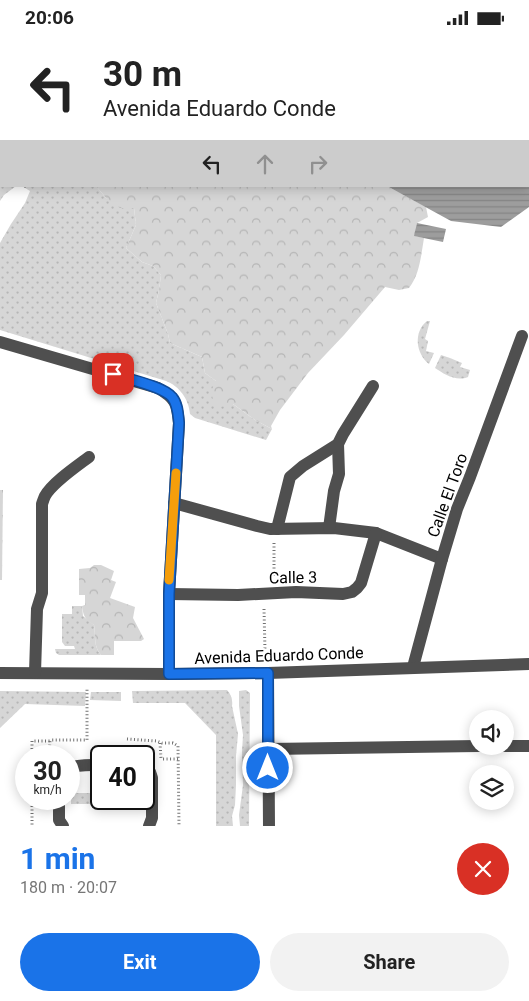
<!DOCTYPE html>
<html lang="en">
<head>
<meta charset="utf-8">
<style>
  :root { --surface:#fff; --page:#f2f2f2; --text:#222; --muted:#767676; --accent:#1a73e8 }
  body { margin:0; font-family:Roboto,sans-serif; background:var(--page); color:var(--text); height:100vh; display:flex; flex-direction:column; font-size:19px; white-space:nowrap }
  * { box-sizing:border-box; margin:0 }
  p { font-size:16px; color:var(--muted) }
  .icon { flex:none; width:28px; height:28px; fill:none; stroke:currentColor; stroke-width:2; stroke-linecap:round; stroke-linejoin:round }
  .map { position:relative; height:791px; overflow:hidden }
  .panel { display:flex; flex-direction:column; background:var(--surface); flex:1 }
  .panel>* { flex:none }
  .guide { position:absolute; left:0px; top:0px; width:530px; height:152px; box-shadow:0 2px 12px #0003; background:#fff; color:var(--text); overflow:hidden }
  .tools { position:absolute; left:469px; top:675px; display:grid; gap:10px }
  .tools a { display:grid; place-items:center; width:45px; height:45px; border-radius:50%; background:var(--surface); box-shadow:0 2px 12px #0003; font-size:25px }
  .speed { position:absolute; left:15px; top:710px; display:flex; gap:10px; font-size:25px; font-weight:700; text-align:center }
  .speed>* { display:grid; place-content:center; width:65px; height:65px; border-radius:50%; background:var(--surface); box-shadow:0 2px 12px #0003; line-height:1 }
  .speed small { font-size:12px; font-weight:400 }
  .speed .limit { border:2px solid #111; border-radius:8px; background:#fff; color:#111 }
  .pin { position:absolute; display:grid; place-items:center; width:42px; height:42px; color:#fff; margin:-21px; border-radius:10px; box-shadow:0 2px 8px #0006 }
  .me { position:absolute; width:55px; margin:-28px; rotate:0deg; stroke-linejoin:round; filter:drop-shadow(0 0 4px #0008) }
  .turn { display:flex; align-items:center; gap:18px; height:105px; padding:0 20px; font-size:22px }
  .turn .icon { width:65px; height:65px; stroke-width:2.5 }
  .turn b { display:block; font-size:35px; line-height:42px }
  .lanes { display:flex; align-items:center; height:48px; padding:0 20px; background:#0003; justify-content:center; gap:25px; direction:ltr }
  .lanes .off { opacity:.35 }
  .round { display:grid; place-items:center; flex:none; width:52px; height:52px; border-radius:26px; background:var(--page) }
  .summary { display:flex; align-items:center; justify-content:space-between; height:85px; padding:0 20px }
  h1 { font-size:30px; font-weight:700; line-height:38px; color:var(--accent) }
  .button { display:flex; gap:10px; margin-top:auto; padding:10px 20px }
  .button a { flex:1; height:58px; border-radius:30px; background:var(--accent); color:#fff; font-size:20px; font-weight:700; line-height:58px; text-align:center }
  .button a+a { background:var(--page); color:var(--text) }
  .status { display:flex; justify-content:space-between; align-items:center; height:35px; padding:0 25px; background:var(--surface); direction:ltr }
  .status svg { height:14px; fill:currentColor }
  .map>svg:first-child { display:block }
  .grass { fill:url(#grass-dots) }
  .forest { fill:url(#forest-crowns) }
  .park { fill:url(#park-tufts) }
  .water { fill:url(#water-rules) }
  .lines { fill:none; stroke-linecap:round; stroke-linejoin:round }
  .path { stroke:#717171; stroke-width:3; stroke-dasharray:1 2.5; stroke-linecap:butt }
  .minor { stroke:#4f4f4f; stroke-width:12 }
  .route-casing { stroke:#114b97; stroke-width:12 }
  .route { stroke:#1a73e8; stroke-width:9 }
  .slow { stroke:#f59e0b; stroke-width:9 }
  .labels { text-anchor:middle; stroke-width:4; stroke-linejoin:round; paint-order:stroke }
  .street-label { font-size:16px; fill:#000; stroke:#fff }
</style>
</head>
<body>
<div class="status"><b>20:06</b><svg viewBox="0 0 49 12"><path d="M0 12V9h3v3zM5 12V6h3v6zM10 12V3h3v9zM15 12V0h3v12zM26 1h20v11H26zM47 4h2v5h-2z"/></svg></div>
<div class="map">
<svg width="529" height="791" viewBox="0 0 529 791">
  <defs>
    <pattern id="grass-dots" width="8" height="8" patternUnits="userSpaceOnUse" patternTransform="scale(1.25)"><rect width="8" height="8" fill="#d6d6d6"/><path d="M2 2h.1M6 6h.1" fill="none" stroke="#b6b6b6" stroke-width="1.8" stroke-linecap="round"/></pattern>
    <pattern id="forest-crowns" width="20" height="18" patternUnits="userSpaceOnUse" patternTransform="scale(1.25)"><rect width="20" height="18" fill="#d6d6d6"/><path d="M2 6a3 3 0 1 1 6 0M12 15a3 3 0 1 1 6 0" fill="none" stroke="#b6b6b6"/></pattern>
    <pattern id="park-tufts" width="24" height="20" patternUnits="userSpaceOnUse" patternTransform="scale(1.25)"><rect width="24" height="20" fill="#d6d6d6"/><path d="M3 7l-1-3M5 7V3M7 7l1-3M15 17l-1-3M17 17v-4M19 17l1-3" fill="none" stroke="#b6b6b6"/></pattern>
    <pattern id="water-rules" width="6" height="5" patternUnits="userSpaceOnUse" patternTransform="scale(1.25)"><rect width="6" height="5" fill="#9d9d9d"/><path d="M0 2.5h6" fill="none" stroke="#858585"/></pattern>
  </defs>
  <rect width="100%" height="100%" fill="#fff"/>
  <!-- grass -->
  <g class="grass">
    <path d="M0,0H8V1H1V151H16L4,160L0,166Z"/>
    <path d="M22,151H96L106,163L134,173L136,190L126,213L142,227L153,231L161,240L159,255L156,268L168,299L170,308L202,322L205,338L216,346L233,369L255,385L272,394L266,405L195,383L190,379C189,364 179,351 166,346L0,295V208L11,189L25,168L30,156Z"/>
    <path d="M427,286H430L425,304L428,306L426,316L434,318L429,329C416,319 413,297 427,286Z"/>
    <path d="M441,320L450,323L462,328L460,332L470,335L468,342C456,347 444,339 435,333Z"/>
    <path d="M72,571H82L83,581L94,590C96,601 93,611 101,620H59L56,618L55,614H75L74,611H65L62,607V579H72Z"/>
    <path d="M227,655C231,659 233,665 232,671L238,699L236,721V750L235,770L232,781L233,791H216V700L185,668H133L132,656Z"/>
    <path d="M246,655L250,658L249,791H240L239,780L243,750L242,717L243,700L239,671V656Z"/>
    <path d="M0,656L86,657L85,671L25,669L0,693Z"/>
    <path d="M91,657H121V666L90,665Z"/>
    <path d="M71,758H101V764H139V769H71Z"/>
  </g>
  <!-- forest -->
  <g class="forest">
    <rect x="8" y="0" width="89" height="1"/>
    <path d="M96,151H387L426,172L428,182L417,188L415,201L424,203C421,220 420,239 409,253L399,255L385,252L344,300L308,338L280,375L271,391L272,394L255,385L233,369L215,373L211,356L216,346L205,338L202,322L170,308L168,299L156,268L159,255L161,240L153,231L142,227L126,213L136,190L134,173H120L106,163Z"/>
    <path d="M94,530H101L114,536L111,545L116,547L110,563L135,572L133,583L144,604L141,606H114V620H101C93,611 96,601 94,590C85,585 83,580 82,571L85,570V560H79V534L90,533Z"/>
  </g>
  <!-- park -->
  <path class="park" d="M0,455H3L2,545H0Z"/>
  <!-- water -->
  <g class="water">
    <path d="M97,0H529V172L501,192L451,186L387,151H529V1H97Z"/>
    <path d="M417,188L446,194L443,207L414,201Z"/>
  </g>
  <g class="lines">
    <!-- path -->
    <g class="path">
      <path d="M24,152L25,151"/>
      <path d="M274,508V542"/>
      <path d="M264,574L265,616"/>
      <path d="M127,704L157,706L162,708H173L178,711L179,791"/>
      <path d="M160,708L161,723L162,724H179"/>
      <path d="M32,721V706H50"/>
      <path d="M49,721L50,706L52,705H87V653"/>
      <path d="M32,764V791"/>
    </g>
    <!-- minor -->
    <g class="minor">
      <path d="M0,307L158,353C176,364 177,368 179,388L169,559V639"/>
      <path d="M174,468L257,491L270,494L334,493L376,498L442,524"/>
      <path d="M329,493L334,456L339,439L338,409"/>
      <path d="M277,494L290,442L303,431L338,409L343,399L373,351"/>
      <path d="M169,559L238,560L296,557L343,559L352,557L357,553L361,548L376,498"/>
      <path d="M413,632L442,524L457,474L470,442L522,301"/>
      <path d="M0,638L169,639L268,638L529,629"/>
      <path d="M35,638L37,574L42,558V469C43,466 44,463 45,461C52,448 77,431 89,422"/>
      <path d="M268,638L269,791"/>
      <path d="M505,711H529"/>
      <path d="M269,714L478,711"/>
      <path d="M69,733C78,729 91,730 101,730"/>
      <path d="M144,733L150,737L152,743V783L149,791"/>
      <path d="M59,764V785L63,791"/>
    </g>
  </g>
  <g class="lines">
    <defs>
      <path id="route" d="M113,339C127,344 163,351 172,362C178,369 178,379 179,388L169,559V639L268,638V733"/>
    </defs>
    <!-- route casing -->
    <use href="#route" class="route-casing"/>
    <!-- route -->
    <use href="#route" class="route"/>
    <!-- slow -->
    <path class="slow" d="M169,545L176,438"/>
  </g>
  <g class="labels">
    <!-- street labels -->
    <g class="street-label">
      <text transform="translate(447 460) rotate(-70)" y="6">Calle El Toro</text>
      <text transform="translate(293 542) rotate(-1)" y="6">Calle 3</text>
      <text transform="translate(279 620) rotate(-2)" y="6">Avenida Eduardo Conde</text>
    </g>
  </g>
</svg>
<div class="tools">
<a><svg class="icon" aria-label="sound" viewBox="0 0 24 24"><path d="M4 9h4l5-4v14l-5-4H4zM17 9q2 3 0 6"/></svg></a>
<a><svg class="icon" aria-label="layers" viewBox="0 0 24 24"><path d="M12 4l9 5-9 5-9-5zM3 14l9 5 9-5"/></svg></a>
</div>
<div class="speed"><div>30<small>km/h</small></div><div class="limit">40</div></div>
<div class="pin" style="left:113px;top:339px;background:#d93025"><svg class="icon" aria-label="arrive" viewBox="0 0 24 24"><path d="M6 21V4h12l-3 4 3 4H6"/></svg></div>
<svg class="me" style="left:268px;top:733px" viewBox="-20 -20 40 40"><circle r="17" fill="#1a73e8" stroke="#fff" stroke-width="3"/><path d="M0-11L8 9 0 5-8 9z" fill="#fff"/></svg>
<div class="guide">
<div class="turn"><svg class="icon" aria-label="left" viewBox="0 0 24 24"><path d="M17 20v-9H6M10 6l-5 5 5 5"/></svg><div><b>30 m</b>Avenida Eduardo Conde</div></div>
<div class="lanes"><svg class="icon" aria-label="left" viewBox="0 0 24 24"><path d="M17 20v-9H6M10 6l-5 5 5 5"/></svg><svg class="icon off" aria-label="ahead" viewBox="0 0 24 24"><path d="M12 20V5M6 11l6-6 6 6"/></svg><svg class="icon off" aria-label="right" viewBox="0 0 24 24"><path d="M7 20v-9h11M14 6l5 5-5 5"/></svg></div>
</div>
</div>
<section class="panel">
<div class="summary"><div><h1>1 min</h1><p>180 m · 20:07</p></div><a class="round" style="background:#d93025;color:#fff"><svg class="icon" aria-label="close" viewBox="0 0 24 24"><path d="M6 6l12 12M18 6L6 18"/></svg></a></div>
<div class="button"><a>Exit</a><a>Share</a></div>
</section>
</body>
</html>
